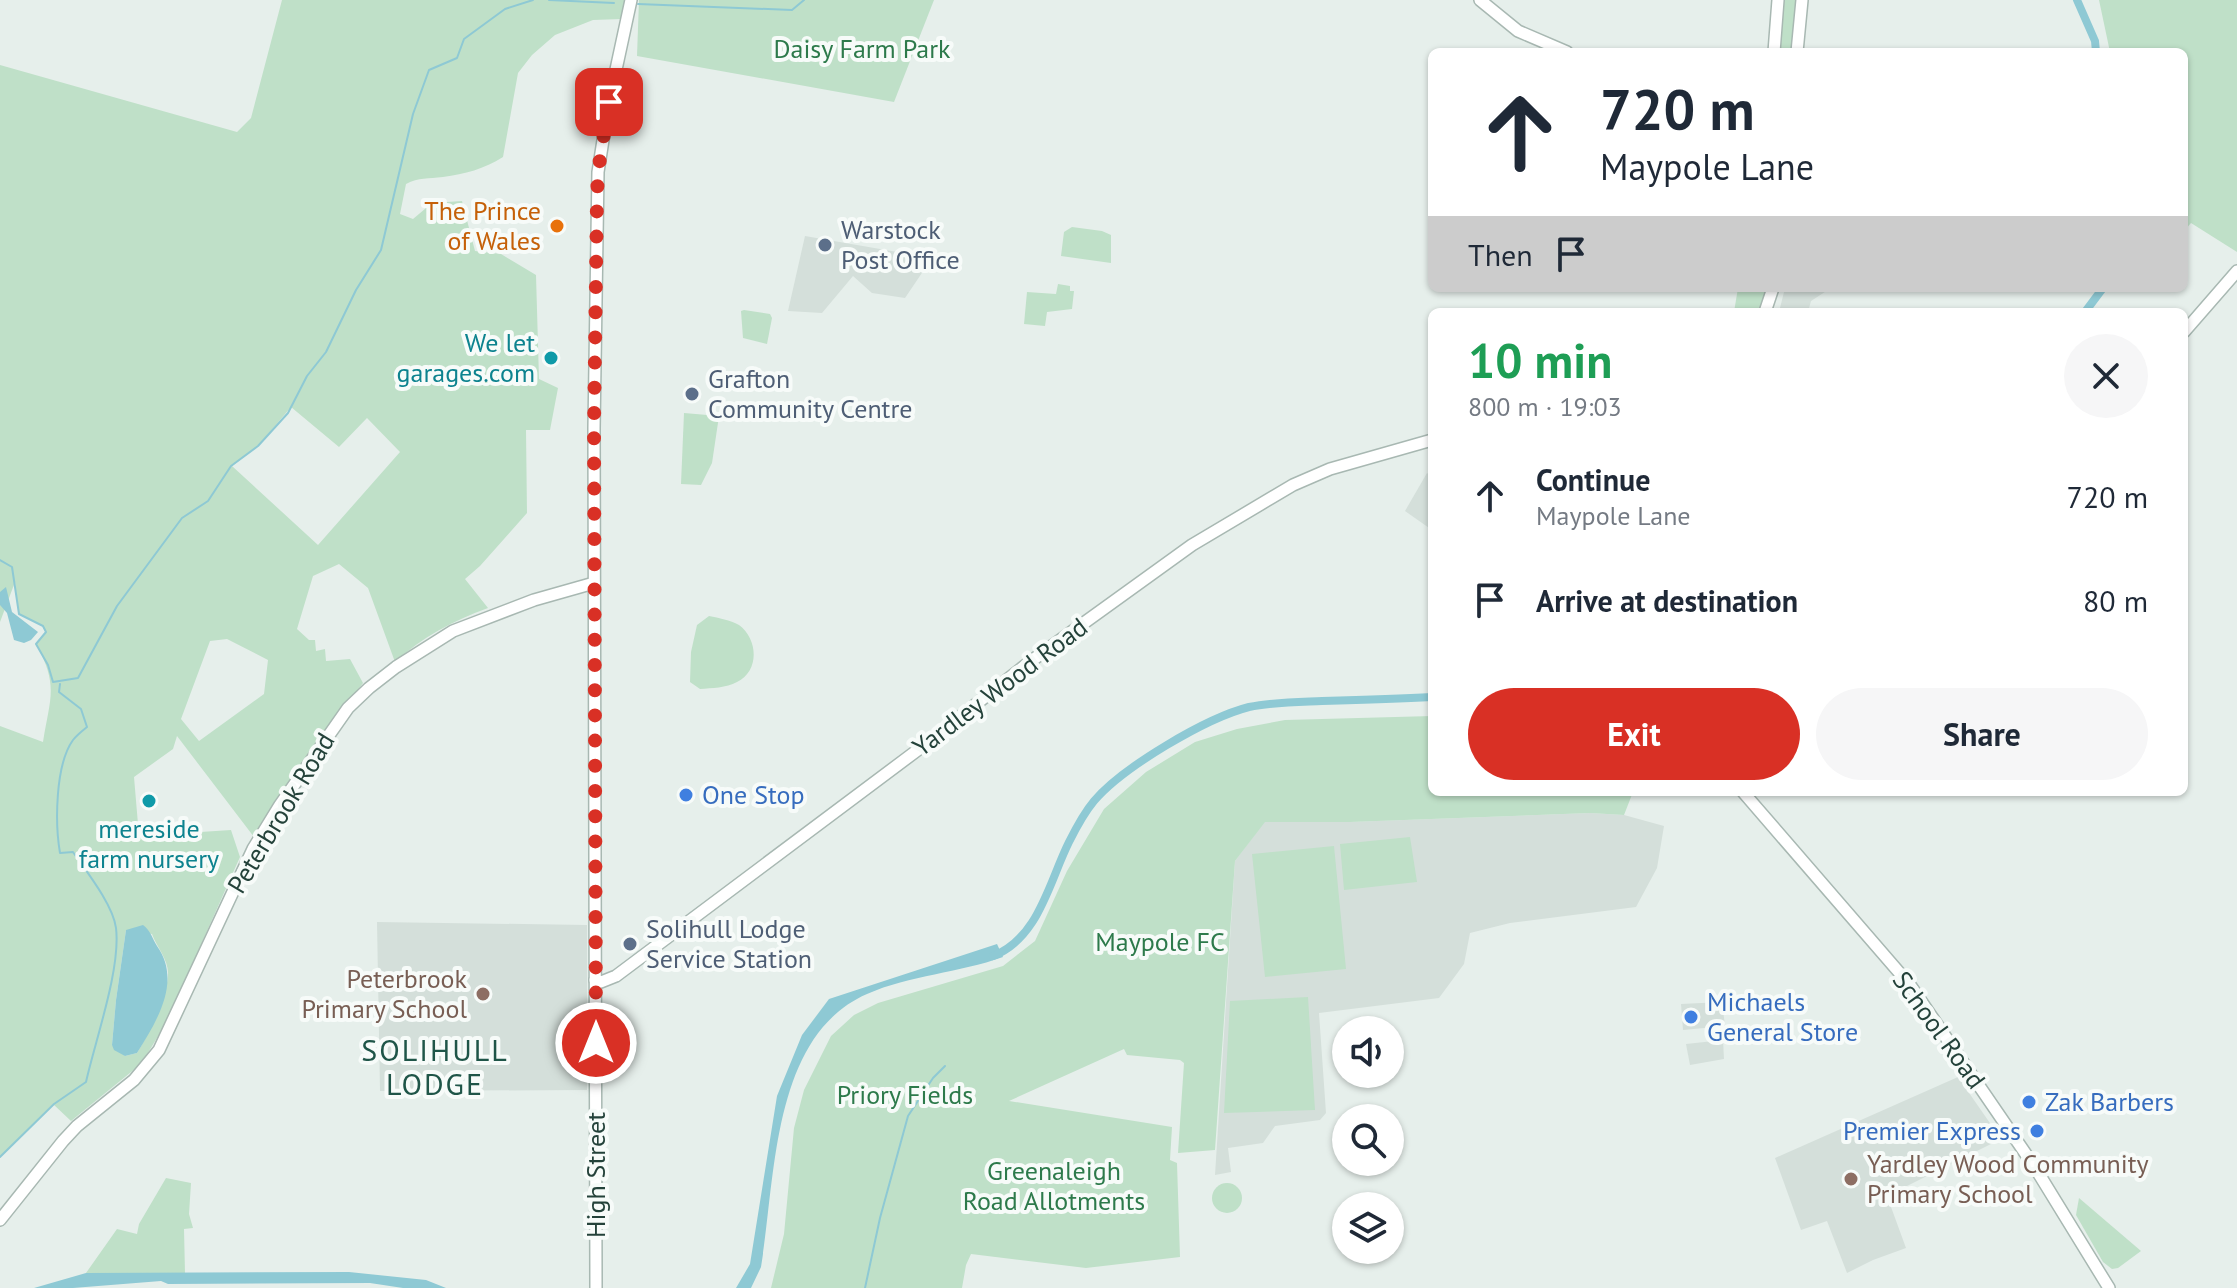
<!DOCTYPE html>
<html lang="en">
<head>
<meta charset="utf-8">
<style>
  :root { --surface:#fff; --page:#f6f6f7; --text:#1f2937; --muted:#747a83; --accent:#d93025 }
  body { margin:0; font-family:"PT Sans",sans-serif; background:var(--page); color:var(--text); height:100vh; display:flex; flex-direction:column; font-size:30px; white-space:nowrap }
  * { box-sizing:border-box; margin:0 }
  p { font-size:26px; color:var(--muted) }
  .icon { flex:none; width:44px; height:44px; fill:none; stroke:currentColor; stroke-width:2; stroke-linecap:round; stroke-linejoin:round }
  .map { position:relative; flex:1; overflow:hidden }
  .panel { position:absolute; left:1428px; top:308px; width:760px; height:488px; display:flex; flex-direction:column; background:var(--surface); border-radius:12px; box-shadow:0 2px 6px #0004 }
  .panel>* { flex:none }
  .banner { position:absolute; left:1428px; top:48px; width:760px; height:244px; border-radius:12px; box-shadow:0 2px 6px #0004; background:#fff; color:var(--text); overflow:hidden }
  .controls { position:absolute; left:1332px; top:1016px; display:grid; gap:16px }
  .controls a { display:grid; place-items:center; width:72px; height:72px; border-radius:50%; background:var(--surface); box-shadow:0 2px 6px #0004; font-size:40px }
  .pin { position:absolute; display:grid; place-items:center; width:68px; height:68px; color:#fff; margin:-34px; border-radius:16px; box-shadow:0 4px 12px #0006 }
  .me { position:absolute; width:88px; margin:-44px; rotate:0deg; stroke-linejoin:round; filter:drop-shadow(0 0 6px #0008) }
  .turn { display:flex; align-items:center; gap:28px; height:168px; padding:0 40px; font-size:36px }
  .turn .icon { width:104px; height:104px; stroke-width:2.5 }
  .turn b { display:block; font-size:56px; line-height:68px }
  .then { display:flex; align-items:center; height:76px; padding:0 40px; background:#0003; gap:16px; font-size:30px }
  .round { display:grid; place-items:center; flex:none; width:84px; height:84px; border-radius:42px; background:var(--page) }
  .head { display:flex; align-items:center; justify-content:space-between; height:136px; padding:0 40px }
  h1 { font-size:48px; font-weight:700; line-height:60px; color:#1e9e55 }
  .primary-button { display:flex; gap:16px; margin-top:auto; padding:16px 40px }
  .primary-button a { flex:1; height:92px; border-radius:48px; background:var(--accent); color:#fff; font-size:32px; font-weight:700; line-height:92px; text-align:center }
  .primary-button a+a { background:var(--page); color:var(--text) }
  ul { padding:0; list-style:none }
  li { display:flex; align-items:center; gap:24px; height:104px; padding:0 40px }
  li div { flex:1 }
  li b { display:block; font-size:30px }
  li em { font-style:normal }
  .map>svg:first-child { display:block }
  .built { fill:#d4dfda }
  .green { fill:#bfe0c8; fill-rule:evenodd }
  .water { fill:#8ec9d4 }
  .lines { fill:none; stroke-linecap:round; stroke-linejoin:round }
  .stream { stroke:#8ec9d4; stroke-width:2 }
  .canal { stroke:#8ec9d4; stroke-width:8 }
  .tertiary-casing { stroke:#a8b8b2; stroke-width:14 }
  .tertiary { stroke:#fff; stroke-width:11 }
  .route { stroke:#d93025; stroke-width:14; stroke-dasharray:0 25.2 }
  .food-dot { fill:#e8710a; stroke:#f7fbf9; stroke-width:3 }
  .service-dot { fill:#5c6f8a; stroke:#f7fbf9; stroke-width:3 }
  .culture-dot { fill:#0f9aa8; stroke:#f7fbf9; stroke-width:3 }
  .shop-dot { fill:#3f7fe0; stroke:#f7fbf9; stroke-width:3 }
  .education-dot { fill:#8d6e63; stroke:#f7fbf9; stroke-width:3 }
  .labels { text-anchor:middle; stroke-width:8; stroke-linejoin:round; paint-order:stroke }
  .park-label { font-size:26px; fill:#2d7a4b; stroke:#f7fbf9 }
  .food-label { font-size:26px; fill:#c56008; stroke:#f7fbf9; text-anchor:end }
  .service-label { font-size:26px; fill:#4e5e75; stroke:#f7fbf9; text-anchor:start }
  .culture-label { font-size:26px; fill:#0d838f; stroke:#f7fbf9; text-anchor:end }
  .street-label { font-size:26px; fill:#24423a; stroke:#f7fbf9 }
  .shop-label { font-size:26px; fill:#366cbe; stroke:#f7fbf9; text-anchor:start }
  .education-label { font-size:26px; fill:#785e54; stroke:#f7fbf9; text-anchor:end }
  .quarter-label { font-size:30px; letter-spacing:2px; fill:#1f5548; stroke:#f7fbf9 }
</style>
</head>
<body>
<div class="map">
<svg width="2237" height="1288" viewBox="0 0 2237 1288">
  <rect width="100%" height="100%" fill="#e6efeb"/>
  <!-- built -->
  <g class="built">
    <path d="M805,236L932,258L905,298L872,293L853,276L822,313L788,311Z"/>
    <path d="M1785,288H1831L1811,301L1808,312H1779Z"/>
    <path d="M1427,473L1432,477V530L1405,511Z"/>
    <path d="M1590,813L1624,815L1664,826L1657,868L1636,907L1510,923L1470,933L1464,964L1439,998L1319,1013L1326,1113L1320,1120L1275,1126L1263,1143L1228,1148L1231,1172L1215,1175L1235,861L1264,822H1350Z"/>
    <path d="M377,922L587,925V1090L380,1091Z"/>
    <path d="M1722,1002L1725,1026L1683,1030L1681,1004Z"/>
    <path d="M1723,1040L1724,1059L1690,1065L1686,1044Z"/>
    <path d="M1958,1077L2001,1139L1887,1196L1906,1248L1873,1260L1847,1273L1827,1221L1801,1230L1775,1158Z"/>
  </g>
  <!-- green -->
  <g class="green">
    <path d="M282,0H626L622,19L593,20L555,35L532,55L518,73L503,157C484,169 465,174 443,177C428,179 419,177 406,184L400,214L413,219L432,203L462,201L475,251L501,254L536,275L539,379L558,388L550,430H526L527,513L480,566L465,579L488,608C452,621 423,637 395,662L368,588L339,564L313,576L297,629L309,640H315L316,651L325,649L326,661L350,659L363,683L303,763L254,837L177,736L173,749L134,777L139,836L231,830L240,857L166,1023L146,1056L136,1068L71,1121L53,1104L0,1157V726L43,742C50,698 59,685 36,644L46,632L42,626L19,614L15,582L0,622V65L237,132L251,118ZM291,407L339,447L367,418L400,452L318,545L232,466L258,446ZM227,639L268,660L264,694L199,741L181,719L210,641ZM126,930L152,934C157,948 169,960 168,975C167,995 148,1036 137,1053L125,1056L112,1045L116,1000Z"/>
    <path d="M639,0H934L894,102L637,56Z"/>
    <path d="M1784,0H1797L1791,52H1779Z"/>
    <path d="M2099,0H2237V252L2191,223L2184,231V52H2110Z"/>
    <path d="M1072,227L1102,231L1111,235V263L1061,256L1064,232Z"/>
    <path d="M1058,284L1070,286V291H1074L1072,309L1047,312L1045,326L1024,324L1027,292L1056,294Z"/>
    <path d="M1738,288H1768L1764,302L1757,312H1734Z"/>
    <path d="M744,310L770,314L772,318L767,344L743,338L741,311Z"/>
    <path d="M684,413L719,416L712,463L701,485L681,484Z"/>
    <path d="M709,616C719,618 730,620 739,625C758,639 760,671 737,682C726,688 712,688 700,689L690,682L691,652L697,625Z"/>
    <path d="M1432,716V792H1633L1624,815L1590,813L1350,822H1265L1235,861L1215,1150L1178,1153L1184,1063L1180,1060L1127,1055L1124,1049L1009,1101L1172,1127L1170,1160L1177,1163L1180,1257L1086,1268L971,1254L966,1265L962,1288H771L784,1234L794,1128L804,1090L831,1036L854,1015L878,1003L1003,966L1035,941L1067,871L1104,809L1146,772L1195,742L1237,729L1285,720Z"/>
    <path d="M1410,837L1417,882L1344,890L1340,844Z"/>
    <path d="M1334,846L1346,969L1265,977L1252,854Z"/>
    <path d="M1308,997L1315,1110L1224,1113L1230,1001Z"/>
    <path d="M166,1178L191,1183L189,1214L193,1228L184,1229L185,1273H86L117,1229L137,1234L139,1224Z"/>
    <circle cx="1227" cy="1198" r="15"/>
    <path d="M2079,1198L2141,1251L2118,1268L2112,1269L2103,1262L2076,1215Z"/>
  </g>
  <!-- water -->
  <g class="water">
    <path d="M6,587L12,612L38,632L31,640L24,643L14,640L7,613L0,605V592Z"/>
    <path d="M143,925C151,931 152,938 157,946C182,981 157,1021 137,1053L125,1056L114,1050L112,1045L116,1000L126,930Z"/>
    <path d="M997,944L1003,957C959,973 910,975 867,994C771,1036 776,1178 761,1267L751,1288H736L750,1264L777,1096L802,1035L829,999Z"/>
    <path d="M349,1272L426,1280L446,1288H403L370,1283L168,1284L161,1281L73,1288H34L86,1273Z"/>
  </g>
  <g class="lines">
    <!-- stream -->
    <g class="stream">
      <path d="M549,0L614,3"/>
      <path d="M638,4L792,10L804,0"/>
      <path d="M0,560L12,567L19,614L43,626L46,632L36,644L48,665L53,682L78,678L117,606L182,518L208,501L231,466L258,446L288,413L307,376L326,352L356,290L381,250L413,114L429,70L457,58L464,39L505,9L533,0"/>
      <path d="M0,1157L54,1104L86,1082C95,1041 121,969 116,928C113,905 87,872 73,852L60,853C55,824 55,765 73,740C77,735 82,731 87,727L81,709L59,692L60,684"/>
      <path d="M865,1288L880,1218L908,1116L933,1078L945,1066"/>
    </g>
    <!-- canal -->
    <g class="canal">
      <path d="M2077,0L2095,41L2096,52"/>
      <path d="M2085,312L2103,288"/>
      <path d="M993,956C1039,938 1049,882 1069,842C1076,828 1084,813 1094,801C1123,767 1206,718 1249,707C1273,702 1298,702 1322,701C1359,700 1395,699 1432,697"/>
    </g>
    <defs>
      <g id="tertiary">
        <path d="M1480,0L1518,31L1567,52"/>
        <path d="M1774,52L1778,0"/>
        <path d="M1797,52L1802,0"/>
        <path d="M1765,312L1773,288"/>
        <path d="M2184,332L2237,271"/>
        <path d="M1743,792L1910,985L2034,1166L2109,1288"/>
        <path d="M595,980L601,982L616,976L919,749L1027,664L1192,545L1293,485L1330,469L1432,440"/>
        <path d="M0,1220L63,1141L77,1126L134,1080L159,1050L253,849L280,805L348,708L369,688L396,667L453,631L534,600L594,583"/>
        <path d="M596,1288L594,428L598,172L609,102L631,0"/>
      </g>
    </defs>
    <!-- tertiary casing -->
    <use href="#tertiary" class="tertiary-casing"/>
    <!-- tertiary -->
    <use href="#tertiary" class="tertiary"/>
  </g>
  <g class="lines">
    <!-- route -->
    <path class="route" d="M596,1043L594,428L597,198L598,172L609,102"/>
  </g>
  <!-- markers -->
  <circle class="food-dot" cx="557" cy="226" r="8"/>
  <g class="service-dot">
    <circle cx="825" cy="245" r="8"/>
    <circle cx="692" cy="394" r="8"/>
    <circle cx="630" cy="944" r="8"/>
  </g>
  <g class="culture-dot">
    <circle cx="551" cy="358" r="8"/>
    <circle cx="149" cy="801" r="8"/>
  </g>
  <g class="shop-dot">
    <circle cx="686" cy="795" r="8"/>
    <circle cx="1691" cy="1017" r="8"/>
    <circle cx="2029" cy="1102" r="8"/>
    <circle cx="2037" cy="1131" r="8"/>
  </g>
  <g class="education-dot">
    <circle cx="483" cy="994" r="8"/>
    <circle cx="1851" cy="1179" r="8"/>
  </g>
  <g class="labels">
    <!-- park labels -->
    <g class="park-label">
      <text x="862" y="58">Daisy Farm Park</text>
      <text x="1160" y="951">Maypole FC</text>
      <text x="905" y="1104">Priory Fields</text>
      <text x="1054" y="1180">Greenaleigh<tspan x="1054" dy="30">Road Allotments</tspan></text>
    </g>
    <!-- food labels -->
    <g class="food-label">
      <text x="541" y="220">The Prince<tspan x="541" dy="30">of Wales</tspan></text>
    </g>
    <!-- service labels -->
    <g class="service-label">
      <text x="841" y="239">Warstock<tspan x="841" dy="30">Post Office</tspan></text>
      <text x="708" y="388">Grafton<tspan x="708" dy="30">Community Centre</tspan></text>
      <text x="646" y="938">Solihull Lodge<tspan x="646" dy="30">Service Station</tspan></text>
    </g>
    <!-- culture labels -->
    <g class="culture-label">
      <text x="535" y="352">We let<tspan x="535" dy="30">garages.com</tspan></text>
      <text x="149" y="838" text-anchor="middle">mereside<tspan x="149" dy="30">farm nursery</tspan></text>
    </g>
    <!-- street labels -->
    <g class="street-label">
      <text transform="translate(1000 687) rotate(-37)" y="9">Yardley Wood Road</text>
      <text transform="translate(281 813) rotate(-59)" y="9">Peterbrook Road</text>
      <text transform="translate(1939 1030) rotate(54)" y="9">School Road</text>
      <text transform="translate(596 1175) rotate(-90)" y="9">High Street</text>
    </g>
    <!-- shop labels -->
    <g class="shop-label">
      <text x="702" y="804">One Stop</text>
      <text x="1707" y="1011">Michaels<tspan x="1707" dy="30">General Store</tspan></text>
      <text x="2045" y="1111">Zak Barbers</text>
      <text x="2021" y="1140" text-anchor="end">Premier Express</text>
    </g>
    <!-- education labels -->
    <g class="education-label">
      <text x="467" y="988">Peterbrook<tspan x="467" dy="30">Primary School</tspan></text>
      <text x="1867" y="1173" text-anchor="start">Yardley Wood Community<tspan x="1867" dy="30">Primary School</tspan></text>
    </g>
    <!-- quarter labels -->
    <g class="quarter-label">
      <text x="435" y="1061">SOLIHULL<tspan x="435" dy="34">LODGE</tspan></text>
    </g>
  </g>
</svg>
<div class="controls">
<a><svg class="icon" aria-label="sound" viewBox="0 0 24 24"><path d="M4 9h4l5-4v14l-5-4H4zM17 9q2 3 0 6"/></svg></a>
<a><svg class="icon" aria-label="search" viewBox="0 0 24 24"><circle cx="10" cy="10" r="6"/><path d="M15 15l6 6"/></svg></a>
<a><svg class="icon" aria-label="layers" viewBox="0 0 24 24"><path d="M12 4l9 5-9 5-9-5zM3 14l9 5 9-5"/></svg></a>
</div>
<div class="pin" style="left:609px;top:102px;background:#d93025"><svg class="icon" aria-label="arrive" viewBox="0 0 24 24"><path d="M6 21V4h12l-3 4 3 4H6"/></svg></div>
<svg class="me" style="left:596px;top:1043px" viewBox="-20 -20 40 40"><circle r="17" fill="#d93025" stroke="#fff" stroke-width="3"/><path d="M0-11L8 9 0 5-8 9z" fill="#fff"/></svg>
<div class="banner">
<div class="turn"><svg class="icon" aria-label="ahead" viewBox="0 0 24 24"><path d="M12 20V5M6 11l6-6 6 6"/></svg><div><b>720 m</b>Maypole Lane</div></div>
<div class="then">Then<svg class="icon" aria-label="arrive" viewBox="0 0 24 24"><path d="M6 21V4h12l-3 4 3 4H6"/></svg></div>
</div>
<section class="panel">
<div class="head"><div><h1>10 min</h1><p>800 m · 19:03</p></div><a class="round"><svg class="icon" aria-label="close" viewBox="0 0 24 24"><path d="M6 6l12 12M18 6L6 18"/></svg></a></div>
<ul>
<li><svg class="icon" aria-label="ahead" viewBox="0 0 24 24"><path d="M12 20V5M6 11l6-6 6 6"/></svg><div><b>Continue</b><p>Maypole Lane</p></div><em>720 m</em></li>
<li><svg class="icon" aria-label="arrive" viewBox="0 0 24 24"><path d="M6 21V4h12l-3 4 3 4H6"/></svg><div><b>Arrive at destination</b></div><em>80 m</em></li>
</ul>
<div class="primary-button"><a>Exit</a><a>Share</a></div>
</section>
</div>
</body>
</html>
